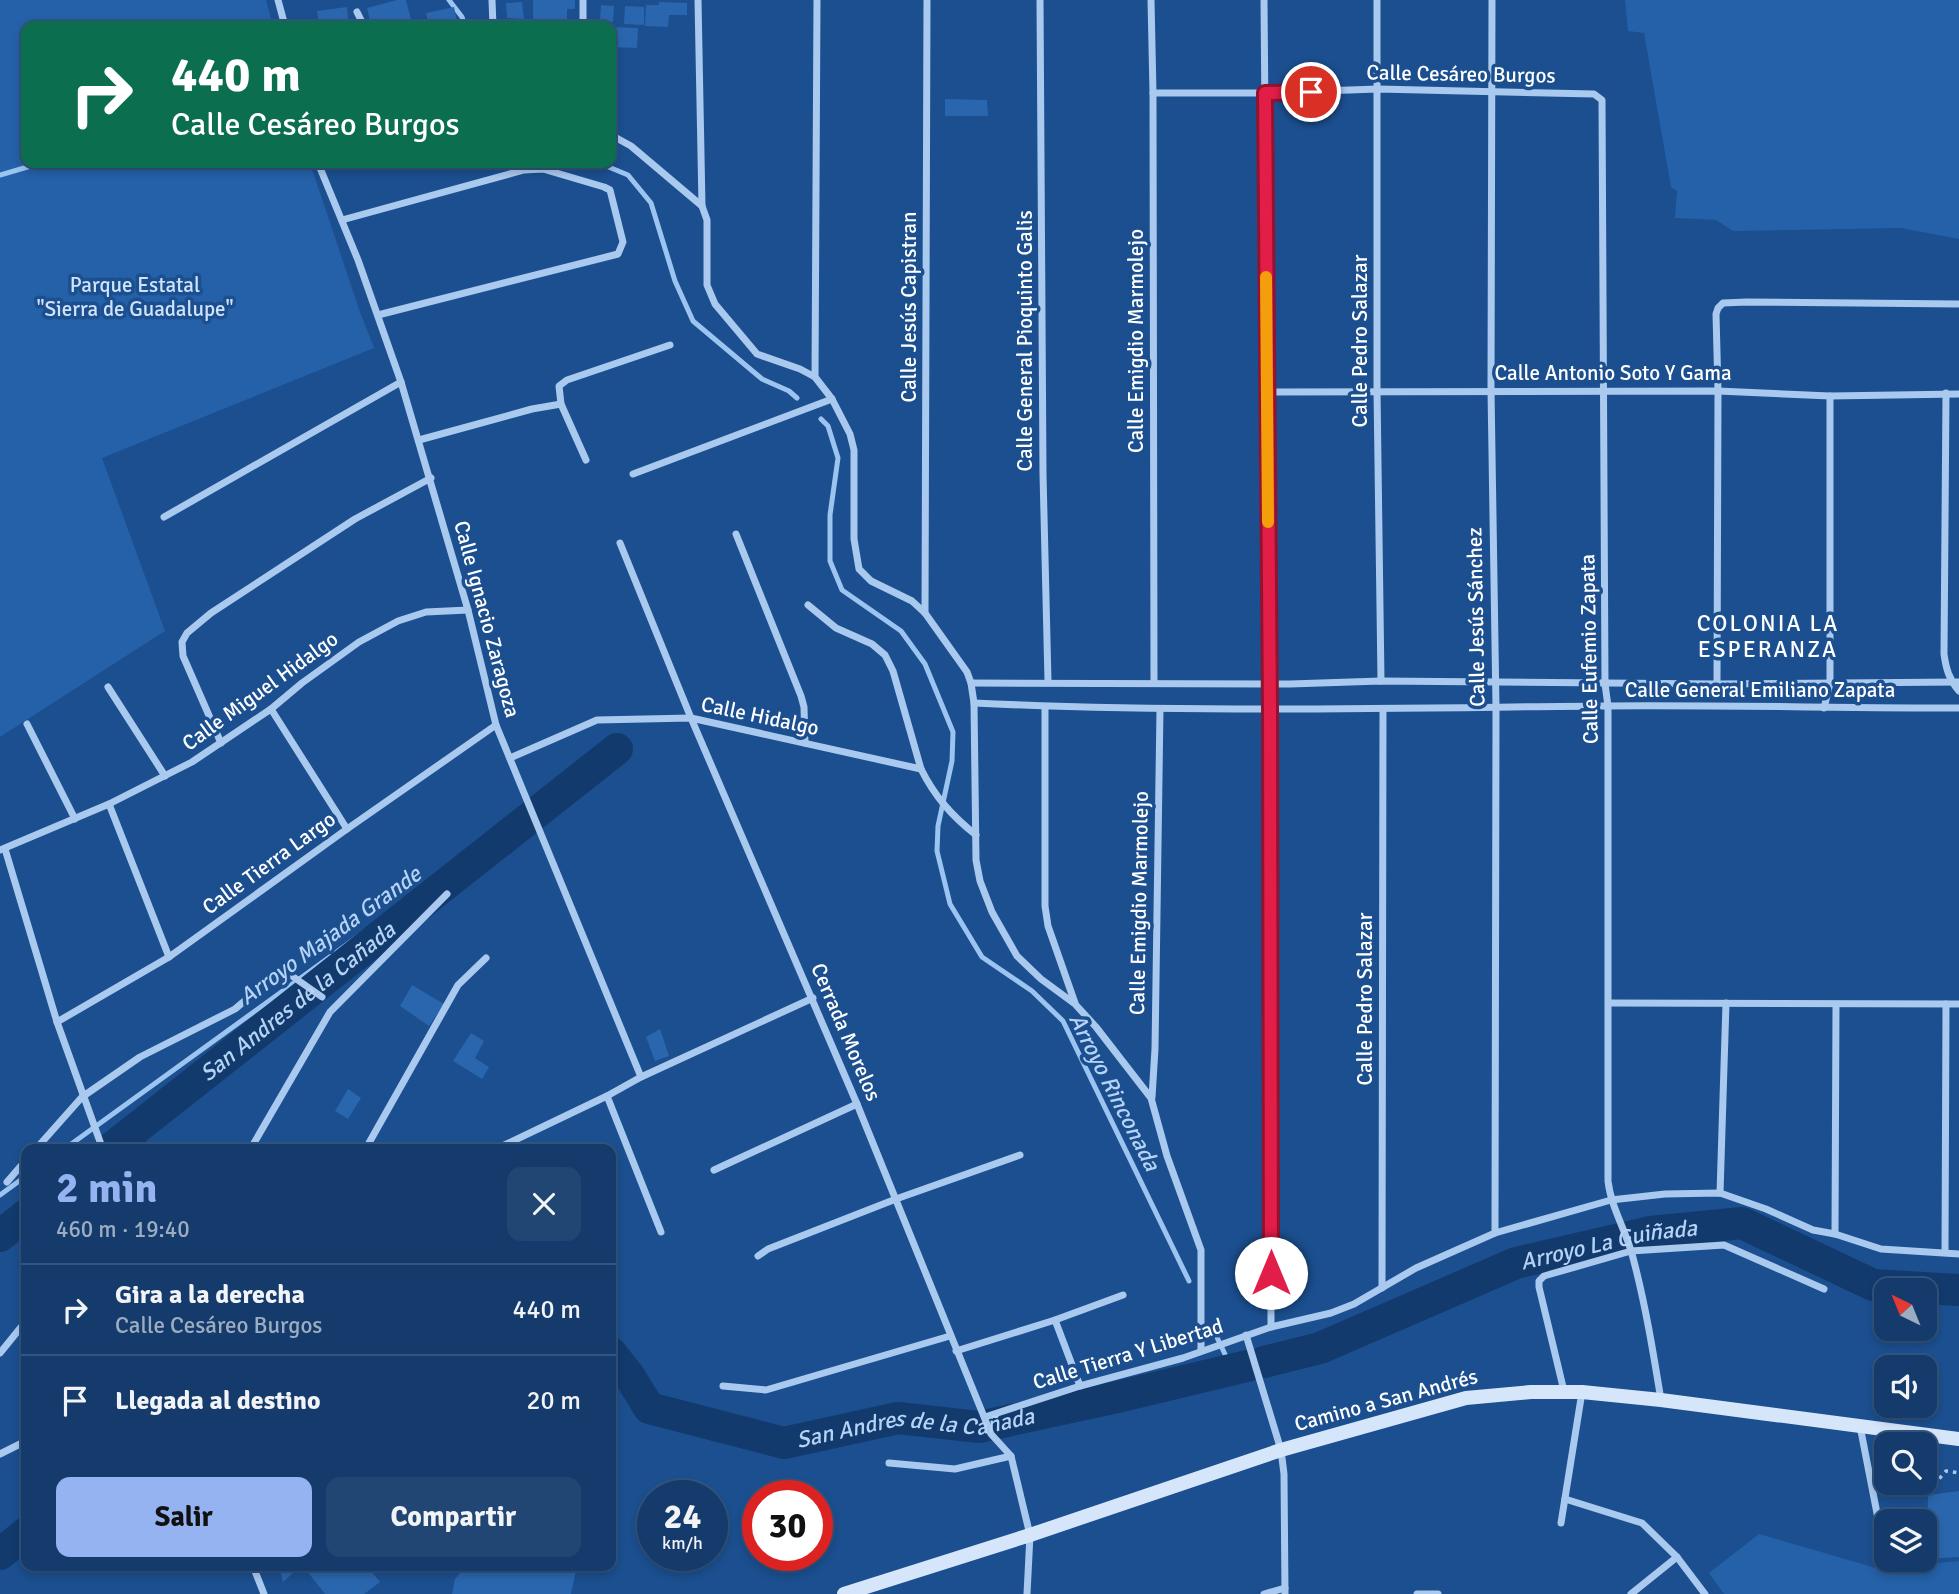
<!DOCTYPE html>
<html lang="es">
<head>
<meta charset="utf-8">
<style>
  :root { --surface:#143b6b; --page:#214673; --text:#f1f3f6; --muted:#9dadc1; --line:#33557e; --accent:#95b2f1 }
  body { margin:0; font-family:Signika,sans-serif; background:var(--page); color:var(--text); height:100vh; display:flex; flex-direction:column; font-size:26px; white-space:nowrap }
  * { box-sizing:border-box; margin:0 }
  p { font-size:23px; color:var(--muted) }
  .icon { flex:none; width:38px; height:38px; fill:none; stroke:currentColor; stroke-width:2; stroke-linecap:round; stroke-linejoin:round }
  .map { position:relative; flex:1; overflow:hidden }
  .sheet { position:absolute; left:21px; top:1144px; width:595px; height:427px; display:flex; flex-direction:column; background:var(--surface); border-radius:14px; box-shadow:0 4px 10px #0003,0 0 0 2px var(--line) }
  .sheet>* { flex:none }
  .top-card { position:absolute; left:21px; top:21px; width:595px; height:147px; border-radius:14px; box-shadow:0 4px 10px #0003,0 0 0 2px var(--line); background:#0b6e4f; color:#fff; overflow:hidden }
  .needle { width:46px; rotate:317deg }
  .buttons { position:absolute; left:1874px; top:1278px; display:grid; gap:14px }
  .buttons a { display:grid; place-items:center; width:63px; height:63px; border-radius:14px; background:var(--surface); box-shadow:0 4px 10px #0003,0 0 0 2px var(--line); font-size:35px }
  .speed { position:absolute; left:637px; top:1480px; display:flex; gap:14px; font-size:35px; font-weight:700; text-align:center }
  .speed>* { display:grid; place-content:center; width:91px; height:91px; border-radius:50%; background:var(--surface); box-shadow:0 4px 10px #0003,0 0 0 2px var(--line); line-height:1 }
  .speed small { font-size:18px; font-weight:400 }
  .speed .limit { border:10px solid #d22; background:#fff; color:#111 }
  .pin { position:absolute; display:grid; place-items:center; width:60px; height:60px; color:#fff; margin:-30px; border:4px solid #fff; border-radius:50%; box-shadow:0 2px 7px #0007 }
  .me { position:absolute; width:77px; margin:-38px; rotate:0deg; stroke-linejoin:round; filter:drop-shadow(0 0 5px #0008) }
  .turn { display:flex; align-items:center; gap:24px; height:147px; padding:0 35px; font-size:32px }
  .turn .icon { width:91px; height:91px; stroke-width:2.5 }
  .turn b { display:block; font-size:49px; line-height:60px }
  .round { display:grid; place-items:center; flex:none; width:74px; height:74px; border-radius:14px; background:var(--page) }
  .headline { display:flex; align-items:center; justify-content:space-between; height:119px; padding:0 35px }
  h1 { font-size:42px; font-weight:700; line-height:52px; color:var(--accent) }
  .button { display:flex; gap:14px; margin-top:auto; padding:14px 35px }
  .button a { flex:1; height:80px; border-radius:14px; background:var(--accent); color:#111; font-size:28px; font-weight:700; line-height:80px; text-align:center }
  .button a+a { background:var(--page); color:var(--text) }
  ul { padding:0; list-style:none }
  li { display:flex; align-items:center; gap:21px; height:91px; padding:0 35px; border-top:2px solid var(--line) }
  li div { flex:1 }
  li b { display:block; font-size:26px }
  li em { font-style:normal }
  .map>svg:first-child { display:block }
  .green { fill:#2461a8 }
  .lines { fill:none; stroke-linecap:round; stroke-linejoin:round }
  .stream { stroke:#9cc4f0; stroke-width:5 }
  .river { stroke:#123a6d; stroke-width:32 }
  .building { fill:#2a66ad }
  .path { stroke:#a9c9ee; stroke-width:3.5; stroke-dasharray:3.5 5; stroke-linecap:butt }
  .street { stroke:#a9c9ee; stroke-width:7 }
  .secondary { stroke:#d6e6fa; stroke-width:14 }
  .route-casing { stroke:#92132f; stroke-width:18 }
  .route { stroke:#e11d48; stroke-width:12 }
  .slow { stroke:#f59e0b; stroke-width:12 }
  .labels { text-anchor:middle; stroke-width:7; stroke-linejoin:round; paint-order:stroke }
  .street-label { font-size:21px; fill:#fff; stroke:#1b4f8f }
  .park-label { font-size:21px; fill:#cfe3fa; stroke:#1b4f8f }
  .neighbourhood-label { font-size:23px; letter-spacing:2px; fill:#fff; stroke:#1b4f8f }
  .water-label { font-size:23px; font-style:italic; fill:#b5d3f5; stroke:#1b4f8f }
</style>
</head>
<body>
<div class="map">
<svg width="1959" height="1594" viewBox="0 0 1959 1594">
  <rect width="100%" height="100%" fill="#1b4f8f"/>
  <!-- green -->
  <g class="green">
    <path d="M0,0H266L273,26H26V163H310L359,309L374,348L102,458L165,631L0,737Z"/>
    <path d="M1625,0H1959V239L1901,228L1733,231L1716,220L1675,218L1677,191L1671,187L1644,33L1628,31Z"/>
    <path d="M1759,1534L1876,1568L1959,1561V1594H1724L1709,1573Z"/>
  </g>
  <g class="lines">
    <!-- stream -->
    <g class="stream">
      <path d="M449,0L462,17L465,26"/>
      <path d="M599,163L628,175L651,203L675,281L693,321L762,379L789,391L797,398"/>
      <path d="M0,175L41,163"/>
      <path d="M821,419L828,426L838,458L830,515V561L842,590L901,631L925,664L953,732L952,761L938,826L937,851L950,904L982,957L1032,991L1063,1021L1189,1281"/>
      <path d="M63,1150L617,749"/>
      <path d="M0,1195L26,1176"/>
      <path d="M1213,1329L1232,1369"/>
    </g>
    <!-- river -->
    <g class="river">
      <path id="s1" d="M109,1150L617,749"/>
      <path d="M0,1236L26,1215"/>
      <path id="s2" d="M611,1353L630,1377L649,1408L784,1443L898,1418L979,1427L1117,1397L1247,1366"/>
      <path id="s3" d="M1264,1362L1320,1348L1516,1263L1650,1232L1742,1223L1873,1285L1959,1290"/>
      <path d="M0,1554L26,1533"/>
    </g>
  </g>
  <!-- building -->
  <g class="building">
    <path d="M397,0H406L411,20L388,26H371L367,8Z"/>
    <path d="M533,0H575V9H567V26H533Z"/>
    <path d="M522,2L524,19L507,18L506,3Z"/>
    <path d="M659,2L687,3V15H669L668,27L645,26L646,5H659Z"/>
    <path d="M601,5L614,6L613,22L600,21Z"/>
    <path d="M625,6L644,7V25L624,24Z"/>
    <path d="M347,7L349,26H319L317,11Z"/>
    <path d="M454,7L458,26H429L426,13Z"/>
    <rect x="508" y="20" width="23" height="6"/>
    <path d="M611,27L638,28L637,48L611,47Z"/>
    <path d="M945,99L987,100L988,116H945Z"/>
    <path d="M412,985L444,1004L429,1026L400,1006Z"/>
    <path d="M660,1029L669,1056L655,1061L646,1037Z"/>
    <path d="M471,1033L484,1041L475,1058L489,1067L482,1079L453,1061Z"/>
    <path d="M348,1089L361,1098L348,1119L335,1111Z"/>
    <path d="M1959,1491V1557L1927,1559L1928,1495Z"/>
    <path d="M279,1566H301L283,1582Z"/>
    <path d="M303,1566H367L380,1582L364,1594H325Z"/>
    <path d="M466,1566H577L571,1594H452L455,1579Z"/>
  </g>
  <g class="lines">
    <!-- path -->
    <path class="path" d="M1919,1482L1925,1486L1932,1487L1946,1471L1959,1473"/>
    <!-- street -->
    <g class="street">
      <path d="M278,0L285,26"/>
      <path d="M492,0L493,26"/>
      <path d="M583,0V26"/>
      <path d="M698,0L702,206"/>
      <path d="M1040,0L1043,474L1048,681"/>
      <path d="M1151,0L1153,93L1154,683"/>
      <path d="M1264,0L1270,710L1271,1327"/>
      <path d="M1377,0V390L1381,681"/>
      <path d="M1492,0L1491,390L1496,707L1495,1233"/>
      <path d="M357,12L364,26"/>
      <path d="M1153,93H1265L1378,89L1594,94L1602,100L1605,684L1608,706V1181C1611,1207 1625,1229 1632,1254C1645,1302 1653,1351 1661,1400"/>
      <path d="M611,135L631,146L702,206L707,220V285L715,304L757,354L800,369L815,377L832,399L850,434L854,450V539L859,569L871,581L912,601L925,613L967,672L971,683L974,703L976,860L980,881L992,912L1017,956L1041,979L1075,1004L1096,1027L1151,1098L1167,1156L1201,1250V1351"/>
      <path d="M318,163L358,260L401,382L468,610L496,725L641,1077"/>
      <path d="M342,220L524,170L543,169L604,187L610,190L623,242L618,254L378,315"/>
      <path d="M815,377L817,0"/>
      <path d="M1267,392L1718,391L1830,396L1959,394"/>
      <path d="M1946,393L1944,654C1946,669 1949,679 1959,691"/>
      <path d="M419,440L532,409L561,404"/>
      <path d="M586,460L561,404L559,386L567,380L670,345"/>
      <path d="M633,474L832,399"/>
      <path d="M164,517L401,382"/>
      <path d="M736,534L801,696L804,707L805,743"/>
      <path d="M620,543L691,718L857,1104L991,1434L1011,1456L1030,1535L1027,1594"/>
      <path d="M808,605L836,628L872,644L885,655L893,671L921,769"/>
      <path d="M925,613L927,0"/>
      <path d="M971,683L1290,684L1381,681L1717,684L1959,682"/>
      <path d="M1717,684L1718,391L1716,314L1718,308L1723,303L1747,302L1959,304"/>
      <path d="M108,687L165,776"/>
      <path d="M974,703C1184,713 1394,708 1604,706C1722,705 1841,708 1959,708"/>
      <path d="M1045,707V906L1048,926L1075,1003"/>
      <path d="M1824,708L1830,683V396"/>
      <path d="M271,709L347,829"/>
      <path d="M27,724L75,819"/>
      <path d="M221,743L183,656L182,642L187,633L211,613L355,519L431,478"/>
      <path d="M510,758L597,720L691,718L921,769C935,797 952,816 976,835"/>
      <path d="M109,804L169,957"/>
      <path d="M5,849L57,1022L103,1150"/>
      <path d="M0,850L109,804L192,762L271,709L302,683L359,642L398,621L426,612L468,610"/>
      <path d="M1609,1003L1959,1004"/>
      <path d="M57,1022L169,957L347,829L496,725"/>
      <path d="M607,1096L661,1232"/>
      <path d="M1152,1097L1155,1049L1160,709"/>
      <path d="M35,1150L82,1097L140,1057L235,1009L273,977L282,973L292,976L322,997"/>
      <path d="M250,1150L330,1012L447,894"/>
      <path d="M365,1150L458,985L486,958"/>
      <path d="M494,1150L607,1096L641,1077L813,998"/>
      <path d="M714,1170L857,1104"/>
      <path d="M7,1182L26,1160"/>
      <path d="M1720,1193L1726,1003"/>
      <path d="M1835,1234L1836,1005"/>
      <path d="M1945,1252L1946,1004"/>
      <path d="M758,1256L768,1249L896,1199L1020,1155"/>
      <path d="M1382,1288L1383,709"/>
      <path d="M1055,1320L1080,1386"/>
      <path d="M1246,1335L1281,1450L1284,1474L1285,1594"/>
      <path d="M956,1351L1055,1320L1123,1295"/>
      <path d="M0,1353L26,1321"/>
      <path d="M723,1386L766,1390L950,1336"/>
      <path d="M1564,1391L1539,1287V1281L1544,1276L1631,1251L1724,1245L1824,1289"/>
      <path d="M985,1417L1080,1386L1183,1358L1271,1327L1331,1313L1354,1304L1416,1268L1495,1233L1611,1200L1665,1194L1720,1193L1766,1209L1813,1230L1835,1234L1881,1249L1959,1254"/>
      <path d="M1860,1426L1882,1539"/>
      <path d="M0,1454L26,1441"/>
      <path d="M889,1463L955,1469L1011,1456"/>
      <path d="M1565,1499L1642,1523L1677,1557L1705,1594"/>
      <path d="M1561,1523L1582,1392"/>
      <path d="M253,1566L264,1594"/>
      <path d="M1264,1594L1285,1588"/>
      <path d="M1417,1594H1438"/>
      <path d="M1631,1594L1677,1557"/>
    </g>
    <!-- secondary -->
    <path class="secondary" d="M844,1594L1030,1535L1281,1450L1466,1398L1531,1392H1582L1661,1400L1959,1439"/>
  </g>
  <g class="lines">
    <defs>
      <path id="route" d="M1271,1273L1270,710L1265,93L1311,92"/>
    </defs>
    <!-- route casing -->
    <use href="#route" class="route-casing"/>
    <!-- route -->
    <use href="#route" class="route"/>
    <!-- slow -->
    <path class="slow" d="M1266,277L1268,522"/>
  </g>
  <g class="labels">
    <!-- street labels -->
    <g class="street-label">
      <text transform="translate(1461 74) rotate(1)" y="7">Calle Cesáreo Burgos</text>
      <text transform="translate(909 307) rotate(-90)" y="7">Calle Jesús Capistran</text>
      <text transform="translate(1025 341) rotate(-90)" y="7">Calle General Pioquinto Galis</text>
      <text transform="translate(1136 341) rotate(-90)" y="7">Calle Emigdio Marmolejo</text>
      <text transform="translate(1360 341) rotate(-90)" y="7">Calle Pedro Salazar</text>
      <text x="1613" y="380">Calle Antonio Soto Y Gama</text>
      <text transform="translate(1476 617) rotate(-91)" y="7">Calle Jesús Sánchez</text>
      <text transform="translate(487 619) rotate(75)" y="7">Calle Ignacio Zaragoza</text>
      <text transform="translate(1589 649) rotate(-91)" y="7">Calle Eufemio Zapata</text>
      <text x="1760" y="697">Calle General Emiliano Zapata</text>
      <text transform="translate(260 691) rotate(-36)" y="7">Calle Miguel Hidalgo</text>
      <text transform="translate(760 716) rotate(12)" y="7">Calle Hidalgo</text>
      <text transform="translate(269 863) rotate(-36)" y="7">Calle Tierra Largo</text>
      <text transform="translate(1139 903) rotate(-89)" y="7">Calle Emigdio Marmolejo</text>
      <text transform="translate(1365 999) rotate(-90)" y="7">Calle Pedro Salazar</text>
      <text transform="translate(846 1032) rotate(67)" y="7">Cerrada Morelos</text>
      <text transform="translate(1128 1354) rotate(-17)" y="7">Calle Tierra Y Libertad</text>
      <text transform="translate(1386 1400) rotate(-15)" y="7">Camino a San Andrés</text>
    </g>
    <!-- park labels -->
    <g class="park-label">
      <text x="135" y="292">Parque Estatal<tspan x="135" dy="24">"Sierra de Guadalupe"</tspan></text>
    </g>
    <!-- neighbourhood labels -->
    <g class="neighbourhood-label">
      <text x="1768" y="631">COLONIA LA<tspan x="1768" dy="26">ESPERANZA</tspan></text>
    </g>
    <!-- water labels -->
    <g class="water-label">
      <text transform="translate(330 935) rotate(-36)" y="8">Arroyo Majada Grande</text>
      <text dy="8" stroke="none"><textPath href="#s1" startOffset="240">San Andres de la Cañada</textPath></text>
      <text transform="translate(1115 1092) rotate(63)" y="8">Arroyo Rinconada</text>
      <text dy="8" stroke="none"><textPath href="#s3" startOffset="366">Arroyo La Guiñada</textPath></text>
      <text dy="8" stroke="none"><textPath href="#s2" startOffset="340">San Andres de la Cañada</textPath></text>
    </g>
  </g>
</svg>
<div class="buttons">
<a><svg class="needle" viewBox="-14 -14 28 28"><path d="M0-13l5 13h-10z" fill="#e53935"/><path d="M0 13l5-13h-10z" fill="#9dadc1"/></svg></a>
<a><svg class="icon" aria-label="sound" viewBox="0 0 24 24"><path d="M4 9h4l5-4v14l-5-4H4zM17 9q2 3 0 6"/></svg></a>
<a><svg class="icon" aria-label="search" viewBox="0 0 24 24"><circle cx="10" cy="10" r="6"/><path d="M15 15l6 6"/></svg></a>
<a><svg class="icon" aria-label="layers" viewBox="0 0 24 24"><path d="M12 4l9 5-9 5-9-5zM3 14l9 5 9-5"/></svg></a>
</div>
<div class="speed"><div>24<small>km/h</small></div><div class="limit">30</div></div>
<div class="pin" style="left:1311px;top:92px;background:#d93025"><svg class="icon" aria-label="arrive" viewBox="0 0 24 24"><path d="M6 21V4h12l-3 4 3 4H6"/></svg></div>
<svg class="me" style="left:1271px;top:1273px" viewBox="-20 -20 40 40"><circle r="19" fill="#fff"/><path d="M0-13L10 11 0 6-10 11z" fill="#e11d48"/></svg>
<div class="top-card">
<div class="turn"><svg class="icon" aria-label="right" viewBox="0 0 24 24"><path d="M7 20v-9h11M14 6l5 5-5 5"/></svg><div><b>440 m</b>Calle Cesáreo Burgos</div></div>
</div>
<section class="sheet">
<div class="headline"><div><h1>2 min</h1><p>460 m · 19:40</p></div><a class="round"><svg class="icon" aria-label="close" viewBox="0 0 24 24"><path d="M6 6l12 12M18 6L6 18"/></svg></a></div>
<ul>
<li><svg class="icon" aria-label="right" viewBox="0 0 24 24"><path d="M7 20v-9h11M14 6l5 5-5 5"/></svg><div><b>Gira a la derecha</b><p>Calle Cesáreo Burgos</p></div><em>440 m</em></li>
<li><svg class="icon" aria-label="arrive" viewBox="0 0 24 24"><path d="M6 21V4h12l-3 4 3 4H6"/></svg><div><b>Llegada al destino</b></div><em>20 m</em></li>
</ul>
<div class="button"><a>Salir</a><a>Compartir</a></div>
</section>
</div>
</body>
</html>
